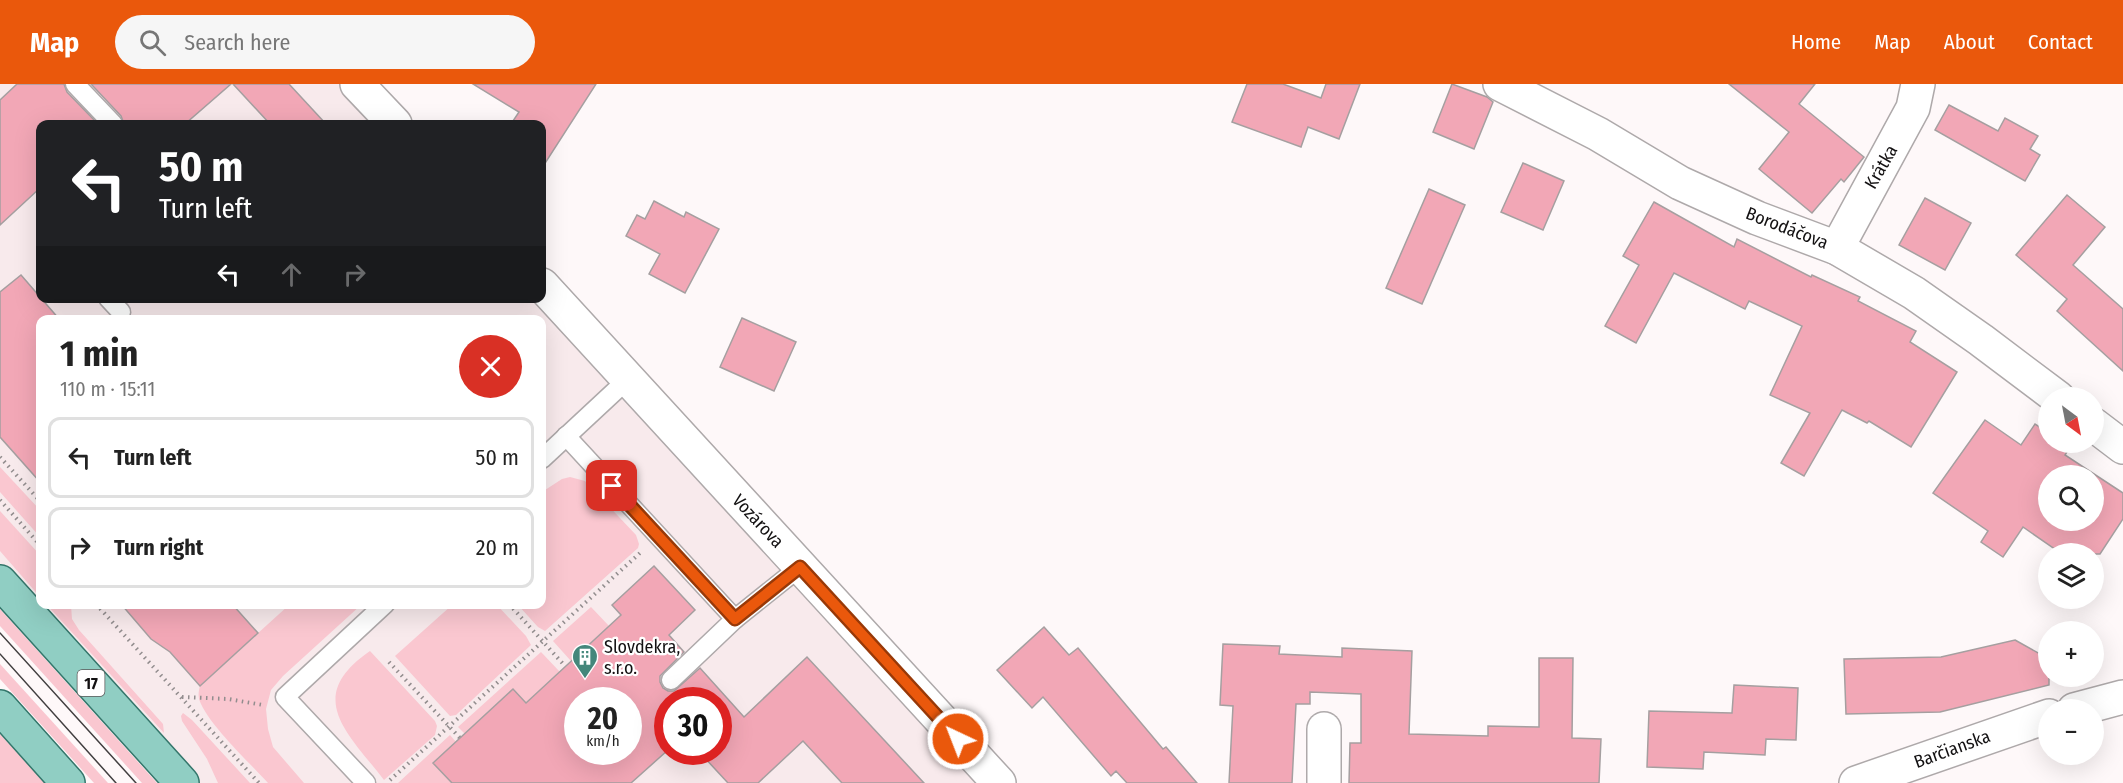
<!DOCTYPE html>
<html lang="en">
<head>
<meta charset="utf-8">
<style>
  :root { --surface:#fff; --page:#f6f6f6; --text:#222; --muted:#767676; --line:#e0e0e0; --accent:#ea580c }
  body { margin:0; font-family:"Fira Sans Condensed",sans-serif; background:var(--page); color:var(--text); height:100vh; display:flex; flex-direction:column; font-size:22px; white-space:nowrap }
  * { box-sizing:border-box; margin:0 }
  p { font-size:20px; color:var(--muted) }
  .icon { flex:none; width:33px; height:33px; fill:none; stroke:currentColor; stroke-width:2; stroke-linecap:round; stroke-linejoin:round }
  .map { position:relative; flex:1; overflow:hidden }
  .details { position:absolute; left:36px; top:231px; width:510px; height:294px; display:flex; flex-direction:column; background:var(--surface); border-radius:12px; box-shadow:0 6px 24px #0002 }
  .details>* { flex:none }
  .hud { position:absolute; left:36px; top:36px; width:510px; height:183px; border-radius:12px; box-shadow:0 6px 24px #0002; background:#202124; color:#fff; overflow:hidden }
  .needle { width:39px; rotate:148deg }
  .fabs { position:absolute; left:2038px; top:303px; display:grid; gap:12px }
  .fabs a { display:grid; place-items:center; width:66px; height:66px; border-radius:50%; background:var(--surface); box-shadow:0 6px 24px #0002; font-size:30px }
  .speed { position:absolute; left:564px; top:603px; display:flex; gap:12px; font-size:30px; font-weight:700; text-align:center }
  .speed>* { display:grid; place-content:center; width:78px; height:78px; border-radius:50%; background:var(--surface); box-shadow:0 6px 24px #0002; line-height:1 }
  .speed small { font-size:15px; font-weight:400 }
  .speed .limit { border:9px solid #d22; background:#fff; color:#111 }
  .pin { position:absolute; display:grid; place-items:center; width:51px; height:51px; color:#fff; margin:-26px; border-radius:12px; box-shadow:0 3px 9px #0006 }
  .me { position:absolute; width:66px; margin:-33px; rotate:317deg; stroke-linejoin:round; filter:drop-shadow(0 0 4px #0008) }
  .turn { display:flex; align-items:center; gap:21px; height:126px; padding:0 24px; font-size:27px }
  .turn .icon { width:78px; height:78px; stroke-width:2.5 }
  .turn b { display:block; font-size:42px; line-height:51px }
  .lanes { display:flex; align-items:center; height:57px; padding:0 24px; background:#0003; justify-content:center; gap:30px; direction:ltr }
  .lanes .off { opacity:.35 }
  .round { display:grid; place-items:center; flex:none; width:63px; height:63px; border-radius:32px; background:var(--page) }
  .headline { display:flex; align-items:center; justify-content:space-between; height:102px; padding:0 24px }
  h1 { font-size:36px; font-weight:700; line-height:45px }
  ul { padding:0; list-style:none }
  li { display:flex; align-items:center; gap:18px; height:81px; margin:0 12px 9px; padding:0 12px; border:3px solid var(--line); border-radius:12px }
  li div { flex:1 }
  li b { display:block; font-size:22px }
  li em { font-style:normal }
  header { display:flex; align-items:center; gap:36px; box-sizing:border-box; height:84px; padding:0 30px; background:var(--accent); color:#fff }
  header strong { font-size:28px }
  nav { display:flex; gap:33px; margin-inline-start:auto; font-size:21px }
  .search { width:420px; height:54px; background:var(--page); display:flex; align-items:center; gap:15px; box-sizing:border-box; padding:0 21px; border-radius:33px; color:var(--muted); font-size:22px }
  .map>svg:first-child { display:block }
  .built { fill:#f8eaec; fill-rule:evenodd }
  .green { fill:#fac7d0 }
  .building { fill:#f2a7b6; stroke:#a59fa0; stroke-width:1.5; fill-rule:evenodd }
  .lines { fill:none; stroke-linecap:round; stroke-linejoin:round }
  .lane-casing { stroke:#aea9aa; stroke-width:21 }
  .street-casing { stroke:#aea9aa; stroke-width:36 }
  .primary-casing { stroke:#34766b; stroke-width:36 }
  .path { stroke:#928d8e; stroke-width:4; stroke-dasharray:1.5 4.5; stroke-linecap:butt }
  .lane { stroke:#fff; stroke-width:18 }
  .street { stroke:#fff; stroke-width:33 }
  .primary { stroke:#90cec3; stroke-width:33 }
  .tram { stroke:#423f40; stroke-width:1.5 }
  .route-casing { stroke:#983908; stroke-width:15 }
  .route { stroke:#ea580c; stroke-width:10 }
  .labels { text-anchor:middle; stroke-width:4.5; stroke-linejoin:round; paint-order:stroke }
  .shield { fill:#fff; stroke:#5a5859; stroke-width:1.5 }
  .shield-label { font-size:16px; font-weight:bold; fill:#131112 }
  .street-label { font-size:18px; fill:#131112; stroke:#fff }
  .poi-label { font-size:18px; fill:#131112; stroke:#fff; text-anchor:start }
</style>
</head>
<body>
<header>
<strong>Map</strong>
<div class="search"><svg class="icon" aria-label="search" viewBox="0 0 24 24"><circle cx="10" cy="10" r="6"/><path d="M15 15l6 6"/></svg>Search here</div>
<nav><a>Home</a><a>Map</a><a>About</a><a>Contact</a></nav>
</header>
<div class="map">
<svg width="2123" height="699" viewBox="0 0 2123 699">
  <rect width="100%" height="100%" fill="#fef8f9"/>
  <!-- built -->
  <path class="built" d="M0,0H357L395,40H40V214H542L999,699H182L0,498ZM40,236H542V520H40ZM578,616H628V668H578ZM668,616H718V668H668Z"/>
  <!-- green -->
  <g class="green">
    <path d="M0,383L40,426V453L0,408Z"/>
    <path d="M570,393L585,397L636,451L639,460L638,464L545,547L538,543L518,521L542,520V408L562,395Z"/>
    <path d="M0,427L40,471V513L0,467Z"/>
    <path d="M47,521H71L72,535L79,546L163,640L164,649Z"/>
    <path d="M289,521H361L283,592L271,606L266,625L268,645L273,663L304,699H268C249,678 213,645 201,620C198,614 198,609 200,602Z"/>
    <path d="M452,521H497L526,552L531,561L456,631L450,632L395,572Z"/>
    <path d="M591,523L609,542L571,577L553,557Z"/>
    <path d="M0,526V525L157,699H142L0,542Z"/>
    <path d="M370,567L435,637L437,642L435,651L384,696C348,649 303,613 370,567Z"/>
    <path d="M541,568L560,588L526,619L465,650L458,643Z"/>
    <path d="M0,580L108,699H94L0,595Z"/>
    <path d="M183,629L192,636L250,699H218L207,675L182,637L181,632Z"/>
    <path d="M0,650L45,699H0Z"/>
    <path d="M450,651L456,658L433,679L452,699H398Z"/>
  </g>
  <!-- building -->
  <g class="building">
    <path d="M17,0H64L67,8L98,40H40V104L0,141V16Z"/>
    <path d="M91,0H231L185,40H124L121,32Z"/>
    <path d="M233,0H289L326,40H270Z"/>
    <path d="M473,0H596L542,84V40H511L519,28Z"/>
    <path d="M1247,0H1283L1321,14L1326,0H1360L1339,55L1308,43L1301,63L1232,38Z"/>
    <path d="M1452,0L1487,13L1493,18L1474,65L1433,48Z"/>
    <path d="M1729,0H1815L1799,20L1864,73L1844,98L1841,95L1812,129L1759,85L1789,48Z"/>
    <path d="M1949,21L1998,47L2005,34L2038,52L2030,65L2040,71L2025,97L1935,46Z"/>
    <path d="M1523,79L1564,97L1543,146L1501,128Z"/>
    <path d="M1429,105L1465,121L1422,220L1386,204Z"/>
    <path d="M2067,111L2105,143L2073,181L2123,225V287L2057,227L2067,215L2016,171Z"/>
    <path d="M1925,114L1971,139L1945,186L1899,161Z"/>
    <path d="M654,117L684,133L686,128L719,145L685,209L649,190L660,170L626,152L637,131L645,135Z"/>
    <path d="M1654,118L1734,163L1737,155L1811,193L1812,191L1860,213L1858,217L1916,247L1910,258L1957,288L1911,363L1869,337L1867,339L1842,326L1804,392L1781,379L1810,329L1770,311L1802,242L1749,217L1745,225L1674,189L1636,259L1605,242L1639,181L1623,172Z"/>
    <path d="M21,191L60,236H40V398L0,353V208Z"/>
    <path d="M742,234L796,258L774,307L720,283Z"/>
    <path d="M1985,336L2021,361L2035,340L2049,349V358H2064L2070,363L2065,371L2123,409V435L2100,470H2062L2023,443L2003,473L1981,458L1988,447L1933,409ZM2049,392H2094V436H2049Z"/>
    <path d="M654,482L695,526L669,551L684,568L660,592V598L663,604L668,607H674L700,584L744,633L807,573L924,699H842L803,657L758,699H728L703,672L707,668H718V616H668V666L631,699H452L433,679L513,605L526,619L621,531L612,521ZM578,616H628V668H578Z"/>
    <path d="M121,520H232L258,549L200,602L170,568L151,555Z"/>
    <path d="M1044,543L1069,571L1078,564L1163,665L1166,663L1197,699H1127L1116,687L1111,692L1043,613L1032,624L997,586Z"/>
    <path d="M2015,556L2049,575V601L1940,628L1846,630L1844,575L1941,573Z"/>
    <path d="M1223,560L1280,562L1279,570L1342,573V564L1412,567L1409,650L1488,652V642L1539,643V574H1573L1572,654L1601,655L1599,699H1349L1350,659H1361V610L1310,608V620H1296L1292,699H1229L1233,622L1220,621Z"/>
    <path d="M1734,601L1798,604L1796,656L1766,655L1765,671L1704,668L1703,685L1647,683L1649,627L1732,629Z"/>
  </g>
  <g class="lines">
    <defs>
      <g id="lane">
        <path d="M75,0L113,40"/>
        <path d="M108,214L121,228"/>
        <path d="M566,352L735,535L671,596"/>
        <path d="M542,375L628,295"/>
        <path d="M735,535L800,483"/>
        <path d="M366,699L285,613L385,520"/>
      </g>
      <g id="street">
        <path d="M357,0L395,40"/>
        <path d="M1500,0L1598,50L1680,99L1757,134L1837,164L1914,209L1981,256L2058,314"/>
        <path d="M1837,164L1913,24L1918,0"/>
        <path d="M542,201L999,699"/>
        <path d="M2094,341L2123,363"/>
        <path d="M2074,626L2123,613"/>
        <path d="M1324,699V645"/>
        <path d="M1856,699L2049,632"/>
      </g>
      <g id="primary">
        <path d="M0,498L182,699"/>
        <path d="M0,623L68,699"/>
      </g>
    </defs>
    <!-- lane casing -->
    <use href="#lane" class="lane-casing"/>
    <!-- street casing -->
    <use href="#street" class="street-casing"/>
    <!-- primary casing -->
    <use href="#primary" class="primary-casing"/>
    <!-- path -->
    <g class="path">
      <path d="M0,373L40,417"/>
      <path d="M0,416L40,461"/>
      <path d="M96,520L259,699"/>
      <path d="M509,520L565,582"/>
      <path d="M389,578L460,654"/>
      <path d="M182,613L228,615L263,621"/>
      <path d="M390,696L640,469"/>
    </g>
    <!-- lane -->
    <use href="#lane" class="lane"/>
    <!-- street -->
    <use href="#street" class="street"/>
    <!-- primary -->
    <use href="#primary" class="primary"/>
    <!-- tram -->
    <g class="tram">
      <path d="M0,549L136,699"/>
      <path d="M0,570L116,699"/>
    </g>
  </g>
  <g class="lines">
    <defs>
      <path id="route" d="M612,402L735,535L800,483L958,655"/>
    </defs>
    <!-- route casing -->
    <use href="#route" class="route-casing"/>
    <!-- route -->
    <use href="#route" class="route"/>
  </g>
  <!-- icons -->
  <defs>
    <symbol id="building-pin" viewBox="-11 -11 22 30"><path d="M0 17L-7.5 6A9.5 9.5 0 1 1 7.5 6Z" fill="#44877b" stroke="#fff"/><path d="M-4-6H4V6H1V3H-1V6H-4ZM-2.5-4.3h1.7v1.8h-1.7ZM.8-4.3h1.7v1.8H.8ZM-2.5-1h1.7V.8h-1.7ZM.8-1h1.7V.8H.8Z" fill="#fff"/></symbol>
  </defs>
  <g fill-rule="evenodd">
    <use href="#building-pin" x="570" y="558" width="30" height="40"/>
  </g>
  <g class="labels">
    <!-- shield labels -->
    <rect class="shield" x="77.5" y="586" width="27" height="26" rx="4.5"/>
    <g class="shield-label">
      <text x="91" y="605">17</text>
    </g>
    <!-- street labels -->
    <g class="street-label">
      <text transform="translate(1881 83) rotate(-60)" y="6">Krátka</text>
      <text transform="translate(1787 144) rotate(21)" y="6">Borodáčova</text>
      <text transform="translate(758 437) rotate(47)" y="6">Vozárova</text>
      <text transform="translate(1952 665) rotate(-20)" y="6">Barčianska</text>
    </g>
    <!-- poi labels -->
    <g class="poi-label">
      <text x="604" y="569">Slovdekra,<tspan x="604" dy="21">s.r.o.</tspan></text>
    </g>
  </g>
</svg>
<div class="fabs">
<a><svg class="needle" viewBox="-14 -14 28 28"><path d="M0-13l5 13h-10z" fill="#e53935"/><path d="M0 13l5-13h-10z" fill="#767676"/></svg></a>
<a><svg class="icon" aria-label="search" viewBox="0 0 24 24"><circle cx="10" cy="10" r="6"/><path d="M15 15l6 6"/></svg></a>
<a><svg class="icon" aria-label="layers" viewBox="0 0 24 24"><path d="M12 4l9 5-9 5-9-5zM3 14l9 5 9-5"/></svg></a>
<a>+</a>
<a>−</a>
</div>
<div class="speed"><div>20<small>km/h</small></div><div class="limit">30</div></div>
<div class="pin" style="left:612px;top:402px;background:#d93025"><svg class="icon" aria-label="arrive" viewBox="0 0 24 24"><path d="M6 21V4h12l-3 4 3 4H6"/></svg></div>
<svg class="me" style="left:958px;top:655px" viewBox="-20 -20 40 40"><circle r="17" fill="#ea580c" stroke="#fff" stroke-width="3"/><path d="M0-11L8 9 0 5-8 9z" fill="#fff"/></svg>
<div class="hud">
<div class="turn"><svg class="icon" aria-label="left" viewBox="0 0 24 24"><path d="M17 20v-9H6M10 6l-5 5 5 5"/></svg><div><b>50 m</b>Turn left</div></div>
<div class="lanes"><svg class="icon" aria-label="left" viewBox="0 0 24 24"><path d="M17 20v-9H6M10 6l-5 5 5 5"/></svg><svg class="icon off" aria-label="ahead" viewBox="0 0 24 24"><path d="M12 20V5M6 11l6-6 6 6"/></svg><svg class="icon off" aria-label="right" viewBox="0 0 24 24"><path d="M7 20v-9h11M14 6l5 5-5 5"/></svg></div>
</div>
<section class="details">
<div class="headline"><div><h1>1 min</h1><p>110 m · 15:11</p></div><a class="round" style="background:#d93025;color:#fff"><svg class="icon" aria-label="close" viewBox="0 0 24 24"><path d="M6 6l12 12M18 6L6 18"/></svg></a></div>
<ul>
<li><svg class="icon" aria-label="left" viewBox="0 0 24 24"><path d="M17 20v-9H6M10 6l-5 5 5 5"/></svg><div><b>Turn left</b></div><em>50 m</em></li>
<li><svg class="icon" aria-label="right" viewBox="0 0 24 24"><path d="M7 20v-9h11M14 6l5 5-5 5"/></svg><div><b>Turn right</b></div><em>20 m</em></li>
</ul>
</section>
</div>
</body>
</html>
